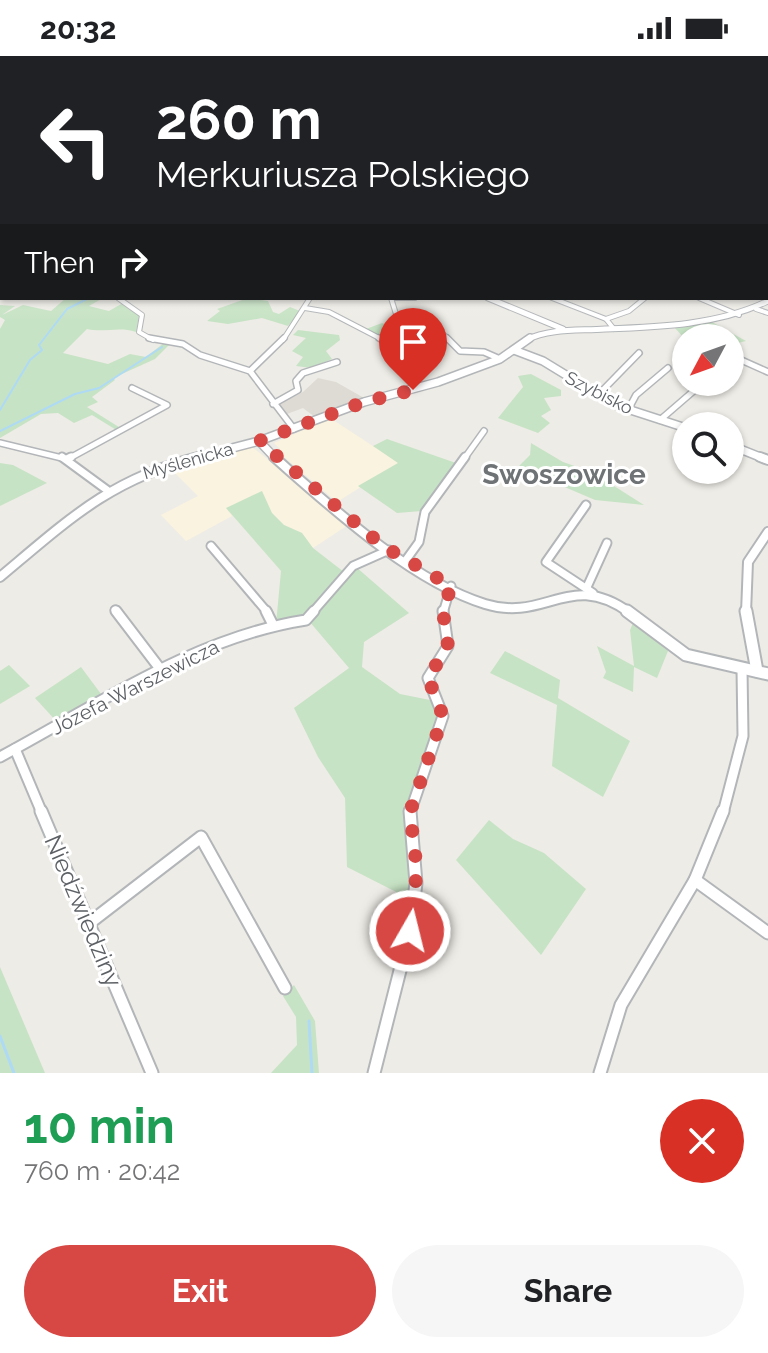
<!DOCTYPE html>
<html lang="en">
<head>
<meta charset="utf-8">
<style>
  :root { --surface:#fff; --page:#f6f6f6; --text:#202124; --muted:#757577; --accent:#d74743 }
  body { margin:0; font-family:Raleway,sans-serif; background:var(--page); color:var(--text); height:100vh; display:flex; flex-direction:column; font-size:30px; white-space:nowrap }
  * { box-sizing:border-box; margin:0 }
  p { font-size:26px; color:var(--muted) }
  .icon { flex:none; width:44px; height:44px; fill:none; stroke:currentColor; stroke-width:2; stroke-linecap:round; stroke-linejoin:round }
  .map { position:relative; height:1017px; overflow:hidden }
  .side { display:flex; flex-direction:column; background:var(--surface); flex:1 }
  .side>* { flex:none }
  .banner { position:absolute; left:0px; top:0px; width:768px; height:244px; box-shadow:0 2px 6px #0004; background:#202124; color:#fff; overflow:hidden }
  .needle { width:52px; rotate:229deg }
  .buttons { position:absolute; left:672px; top:268px; display:grid; gap:16px }
  .buttons a { display:grid; place-items:center; width:72px; height:72px; border-radius:50%; background:var(--surface); box-shadow:0 2px 6px #0004; font-size:40px }
  .pin { position:absolute; display:grid; place-items:center; width:68px; height:68px; color:#fff; margin:-82px -34px; border-radius:50% 50% 50% 0; rotate:-45deg; box-shadow:0 0 8px #0007 }
  .pin .icon { rotate:45deg }
  .me { position:absolute; width:88px; margin:-44px; rotate:8deg; stroke-linejoin:round; filter:drop-shadow(0 0 6px #0008) }
  .turn { display:flex; align-items:center; gap:28px; height:168px; padding:0 24px; font-size:36px }
  .turn .icon { width:104px; height:104px; stroke-width:2.5 }
  .turn b { display:block; font-size:56px; line-height:68px }
  .then { display:flex; align-items:center; height:76px; padding:0 24px; background:#0003; gap:16px; font-size:30px }
  .round { display:grid; place-items:center; flex:none; width:84px; height:84px; border-radius:42px; background:var(--page) }
  .summary { display:flex; align-items:center; justify-content:space-between; height:136px; padding:0 24px }
  h1 { font-size:48px; font-weight:700; line-height:60px; color:#1e9e55 }
  .button { display:flex; gap:16px; margin-top:auto; padding:16px 24px }
  .button a { flex:1; height:92px; border-radius:48px; background:var(--accent); color:#fff; font-size:32px; font-weight:700; line-height:92px; text-align:center }
  .button a+a { background:var(--page); color:var(--text) }
  .status { display:flex; justify-content:space-between; align-items:center; height:56px; padding:0 40px; background:var(--surface); direction:ltr }
  .status svg { height:22px; fill:currentColor }
  .map>svg:first-child { display:block }
  .commercial { fill:#faf3df }
  .education { fill:#dedbd4 }
  .green { fill:#c7e3c5 }
  .lines { fill:none; stroke-linecap:round; stroke-linejoin:round }
  .stream-far1 { stroke:#aedaf6; stroke-width:2 }
  .stream { stroke:#aedaf6; stroke-width:3 }
  .minor-far4-casing { stroke:#b3b6b9; stroke-width:6 }
  .minor-far3-casing { stroke:#b3b6b9; stroke-width:8 }
  .minor-far2-casing { stroke:#b3b6b9; stroke-width:11 }
  .minor-far1-casing { stroke:#b3b6b9; stroke-width:13 }
  .minor-casing { stroke:#b3b6b9; stroke-width:15 }
  .tertiary-far3-casing { stroke:#b3b6b9; stroke-width:7 }
  .tertiary-far2-casing { stroke:#b3b6b9; stroke-width:10 }
  .tertiary-far1-casing { stroke:#b3b6b9; stroke-width:12 }
  .tertiary-casing { stroke:#b3b6b9; stroke-width:15 }
  .minor-far4 { stroke:#fff; stroke-width:4 }
  .minor-far3 { stroke:#fff; stroke-width:5 }
  .minor-far2 { stroke:#fff; stroke-width:7 }
  .minor-far1 { stroke:#fff; stroke-width:9 }
  .minor { stroke:#fff; stroke-width:11 }
  .tertiary-far3 { stroke:#fff; stroke-width:5 }
  .tertiary-far2 { stroke:#fff; stroke-width:7 }
  .tertiary-far1 { stroke:#fff; stroke-width:8 }
  .tertiary { stroke:#fff; stroke-width:11 }
  .route { stroke:#d74743; stroke-width:14; stroke-dasharray:0 25.2 }
  .labels { text-anchor:middle; stroke-width:6; stroke-linejoin:round; paint-order:stroke }
  .far-street-label { font-size:18px; fill:#5d6165; stroke:#fff }
  .street-label { font-size:20px; fill:#5d6165; stroke:#fff }
  .near-street-label { font-size:24px; fill:#5d6165; stroke:#fff }
  .district-label { font-size:28px; font-weight:bold; fill:#6f7376; stroke:#fff }
</style>
</head>
<body>
<div class="status"><b>20:32</b><svg viewBox="0 0 49 12"><path d="M0 12V9h3v3zM5 12V6h3v6zM10 12V3h3v9zM15 12V0h3v12zM26 1h20v11H26zM47 4h2v5h-2z"/></svg></div>
<div class="map">
<svg width="768" height="1017" viewBox="0 0 768 1017">
  <rect width="100%" height="100%" fill="#eeece6"/>
  <!-- commercial -->
  <g class="commercial">
    <path d="M330,362L399,407L337,446L277,395L280,393L274,387Z"/>
    <path d="M252,391L290,421L348,469L313,492L302,477L284,469L272,457L227,453L232,460L186,485L161,459L198,440L170,412Z"/>
  </g>
  <!-- education -->
  <path class="education" d="M318,322L336,326L364,342L315,361L303,352L287,358L278,349L303,336Z"/>
  <!-- green -->
  <g class="green">
    <path d="M66,242H103L89,250L109,255L123,247L139,260L136,276C119,270 105,277 87,273L63,297L108,308L130,298L146,301L164,287H171L155,303L113,322L115,324L92,341L98,346L87,351L122,373L118,375L92,359L74,367L58,357L41,358L0,382V273L5,264L0,261V249L15,250L2,259L23,249L51,255Z"/>
    <path d="M248,242L268,245L273,256L279,258L290,251L300,255L288,270L262,262L228,268L207,265L220,255L217,253Z"/>
    <path d="M712,266L746,285L730,289V282L686,284L674,271Z"/>
    <path d="M382,267L436,295L419,301L421,305L366,273Z"/>
    <path d="M298,274L339,279L340,284L326,295L332,303L311,312L296,310L303,301L292,295L306,282L293,279Z"/>
    <path d="M531,318L561,334V340L544,342L551,354L541,360L550,367L538,377L498,362L523,331L518,320Z"/>
    <path d="M387,383L456,407L422,455L397,457L358,430L398,407L373,390Z"/>
    <path d="M531,387L563,406L592,416L644,449L595,444L518,411L530,399Z"/>
    <path d="M0,407L13,409L47,427L0,450Z"/>
    <path d="M262,435L272,457L284,469L302,477L313,492L344,516L302,562L276,568L281,515L226,452Z"/>
    <path d="M356,511L409,557L364,586L362,611L400,638L435,645L440,667L405,754L414,797L410,843L347,811L345,742L318,701L294,652L349,612L309,565Z"/>
    <path d="M633,567L668,595L657,622L634,611L633,636L603,622L606,616L597,590L634,610L630,574Z"/>
    <path d="M505,595L560,624L558,642L630,685L603,741L552,710L557,649L490,617Z"/>
    <path d="M9,609L30,630L0,648V615Z"/>
    <path d="M81,611L104,642L57,666L35,642Z"/>
    <path d="M489,764L513,783L544,797L586,833L541,899L456,804Z"/>
    <path d="M0,911L45,1017H0Z"/>
    <path d="M294,929L315,965L319,1017H271L297,989L296,961L283,940Z"/>
  </g>
  <g class="lines">
    <!-- stream-far1 -->
    <g class="stream-far1">
      <path d="M0,354L30,304L42,294L39,289L67,253L89,242"/>
      <path d="M0,375L75,338L99,332L162,291"/>
    </g>
    <!-- stream -->
    <g class="stream">
      <path d="M309,965L312,1017"/>
      <path d="M0,980L14,1017"/>
    </g>
    <defs>
      <g id="minor-far4">
        <path d="M118,242L142,259L139,276L153,284"/>
        <path d="M552,242L606,263L614,273"/>
        <path d="M699,242L739,259"/>
        <path d="M305,252L329,256L383,284"/>
        <path d="M756,253L768,257"/>
        <path d="M396,258L391,242H415"/>
        <path d="M606,263L629,255L645,242"/>
        <path d="M432,267L449,284"/>
        <path d="M283,284L310,242"/>
      </g>
      <g id="minor-far3">
        <path d="M149,282L183,288L200,299L250,315L294,373"/>
        <path d="M379,282L404,295"/>
        <path d="M447,282L460,295L484,296L500,303"/>
        <path d="M730,299L768,316"/>
        <path d="M250,315L284,282"/>
        <path d="M597,340L639,297"/>
        <path d="M273,348L298,334L296,325L303,317L337,306"/>
        <path d="M628,354L636,339L668,312"/>
        <path d="M660,364L704,326"/>
        <path d="M0,387L66,403"/>
        <path d="M68,403L167,349L132,332"/>
        <path d="M464,403L484,375"/>
      </g>
      <g id="minor-far2">
        <path d="M62,401L107,434"/>
        <path d="M67,403L71,401"/>
        <path d="M586,449L546,506L593,537"/>
        <path d="M211,490L268,557"/>
        <path d="M406,504L419,486L425,456L465,401"/>
        <path d="M587,531L607,487"/>
        <path d="M115,554L117,557"/>
        <path d="M312,557L353,510L389,494"/>
        <path d="M443,557L451,530"/>
      </g>
      <g id="minor-far1">
        <path d="M116,555L161,614"/>
        <path d="M266,555L273,569"/>
        <path d="M15,693L42,757"/>
        <path d="M0,701C97,649 196,581 306,564L314,555"/>
        <path d="M410,757L443,660L428,622L448,590L443,555"/>
        <path d="M723,757L743,680L742,613"/>
      </g>
      <g id="minor">
        <path d="M41,755L152,1017"/>
        <path d="M695,824L768,877"/>
        <path d="M88,868L201,781L285,932"/>
        <path d="M374,1017L410,875L416,827L410,755"/>
        <path d="M600,1017L621,949L695,824L723,755"/>
      </g>
      <g id="tertiary-far3">
        <path d="M488,242L563,273"/>
        <path d="M526,284C551,272 578,275 605,273C661,271 718,269 768,245"/>
      </g>
      <g id="tertiary-far2">
        <path d="M514,294L543,305L615,349L686,372"/>
        <path d="M259,385L276,403"/>
        <path d="M730,389L765,403"/>
        <path d="M190,403L259,385L364,346L438,326L500,303L530,282"/>
      </g>
      <g id="tertiary-far1">
        <path d="M274,401C331,451 411,525 485,548C546,567 570,513 630,557"/>
        <path d="M760,401L768,404"/>
        <path d="M0,521C67,465 110,423 198,401"/>
        <path d="M746,557L748,506L768,476"/>
      </g>
      <g id="tertiary">
        <path d="M627,555L686,599L768,618"/>
        <path d="M746,555L757,615"/>
      </g>
    </defs>
    <!-- minor-far4 casing -->
    <use href="#minor-far4" class="minor-far4-casing"/>
    <!-- minor-far3 casing -->
    <use href="#minor-far3" class="minor-far3-casing"/>
    <!-- minor-far2 casing -->
    <use href="#minor-far2" class="minor-far2-casing"/>
    <!-- minor-far1 casing -->
    <use href="#minor-far1" class="minor-far1-casing"/>
    <!-- minor casing -->
    <use href="#minor" class="minor-casing"/>
    <!-- tertiary-far3 casing -->
    <use href="#tertiary-far3" class="tertiary-far3-casing"/>
    <!-- tertiary-far2 casing -->
    <use href="#tertiary-far2" class="tertiary-far2-casing"/>
    <!-- tertiary-far1 casing -->
    <use href="#tertiary-far1" class="tertiary-far1-casing"/>
    <!-- tertiary casing -->
    <use href="#tertiary" class="tertiary-casing"/>
    <!-- minor-far4 -->
    <use href="#minor-far4" class="minor-far4"/>
    <!-- minor-far3 -->
    <use href="#minor-far3" class="minor-far3"/>
    <!-- minor-far2 -->
    <use href="#minor-far2" class="minor-far2"/>
    <!-- minor-far1 -->
    <use href="#minor-far1" class="minor-far1"/>
    <!-- minor -->
    <use href="#minor" class="minor"/>
    <!-- tertiary-far3 -->
    <use href="#tertiary-far3" class="tertiary-far3"/>
    <!-- tertiary-far2 -->
    <use href="#tertiary-far2" class="tertiary-far2"/>
    <!-- tertiary-far1 -->
    <use href="#tertiary-far1" class="tertiary-far1"/>
    <!-- tertiary -->
    <use href="#tertiary" class="tertiary"/>
  </g>
  <!-- sky -->
  <linearGradient id="sky" x2="0" y2="1"><stop stop-color="#91c3ee"/><stop offset="0.46" stop-color="#f7f6f4"/><stop offset="1" stop-color="#f7f6f4" stop-opacity="0"/></linearGradient>
  <rect width="768" height="264" fill="url(#sky)"/>
  <g class="lines">
    <!-- route -->
    <path class="route" d="M410,875L417,814L410,756L443,660L428,622L448,590L443,556L451,530L383,490L259,385L364,346L413,334"/>
  </g>
  <g class="labels">
    <!-- far-street labels -->
    <g class="far-street-label">
      <text transform="translate(599 337) rotate(27)" y="6">Szybisko</text>
      <text transform="translate(188 405) rotate(-16)" y="6">Myślenicka</text>
    </g>
    <!-- street labels -->
    <g class="street-label">
      <text transform="translate(135 631) rotate(-27)" y="7">Józefa Warszewicza</text>
    </g>
    <!-- near-street labels -->
    <g class="near-street-label">
      <text transform="translate(83 855) rotate(67)" y="8">Niedźwiedziny</text>
    </g>
    <!-- district labels -->
    <g class="district-label">
      <text x="564" y="428">Swoszowice</text>
    </g>
  </g>
</svg>
<div class="buttons">
<a><svg class="needle" viewBox="-14 -14 28 28"><path d="M0-13l5 13h-10z" fill="#e53935"/><path d="M0 13l5-13h-10z" fill="#757577"/></svg></a>
<a><svg class="icon" aria-label="search" viewBox="0 0 24 24"><circle cx="10" cy="10" r="6"/><path d="M15 15l6 6"/></svg></a>
</div>
<div class="pin" style="left:413px;top:334px;background:#d93025"><svg class="icon" aria-label="arrive" viewBox="0 0 24 24"><path d="M6 21V4h12l-3 4 3 4H6"/></svg></div>
<svg class="me" style="left:410px;top:875px" viewBox="-20 -20 40 40"><circle r="17" fill="#d74743" stroke="#fff" stroke-width="3"/><path d="M0-11L8 9 0 5-8 9z" fill="#fff"/></svg>
<div class="banner">
<div class="turn"><svg class="icon" aria-label="left" viewBox="0 0 24 24"><path d="M17 20v-9H6M10 6l-5 5 5 5"/></svg><div><b>260 m</b>Merkuriusza Polskiego</div></div>
<div class="then">Then<svg class="icon" aria-label="right" viewBox="0 0 24 24"><path d="M7 20v-9h11M14 6l5 5-5 5"/></svg></div>
</div>
</div>
<section class="side">
<div class="summary"><div><h1>10 min</h1><p>760 m · 20:42</p></div><a class="round" style="background:#d93025;color:#fff"><svg class="icon" aria-label="close" viewBox="0 0 24 24"><path d="M6 6l12 12M18 6L6 18"/></svg></a></div>
<div class="button"><a>Exit</a><a>Share</a></div>
</section>
</body>
</html>
